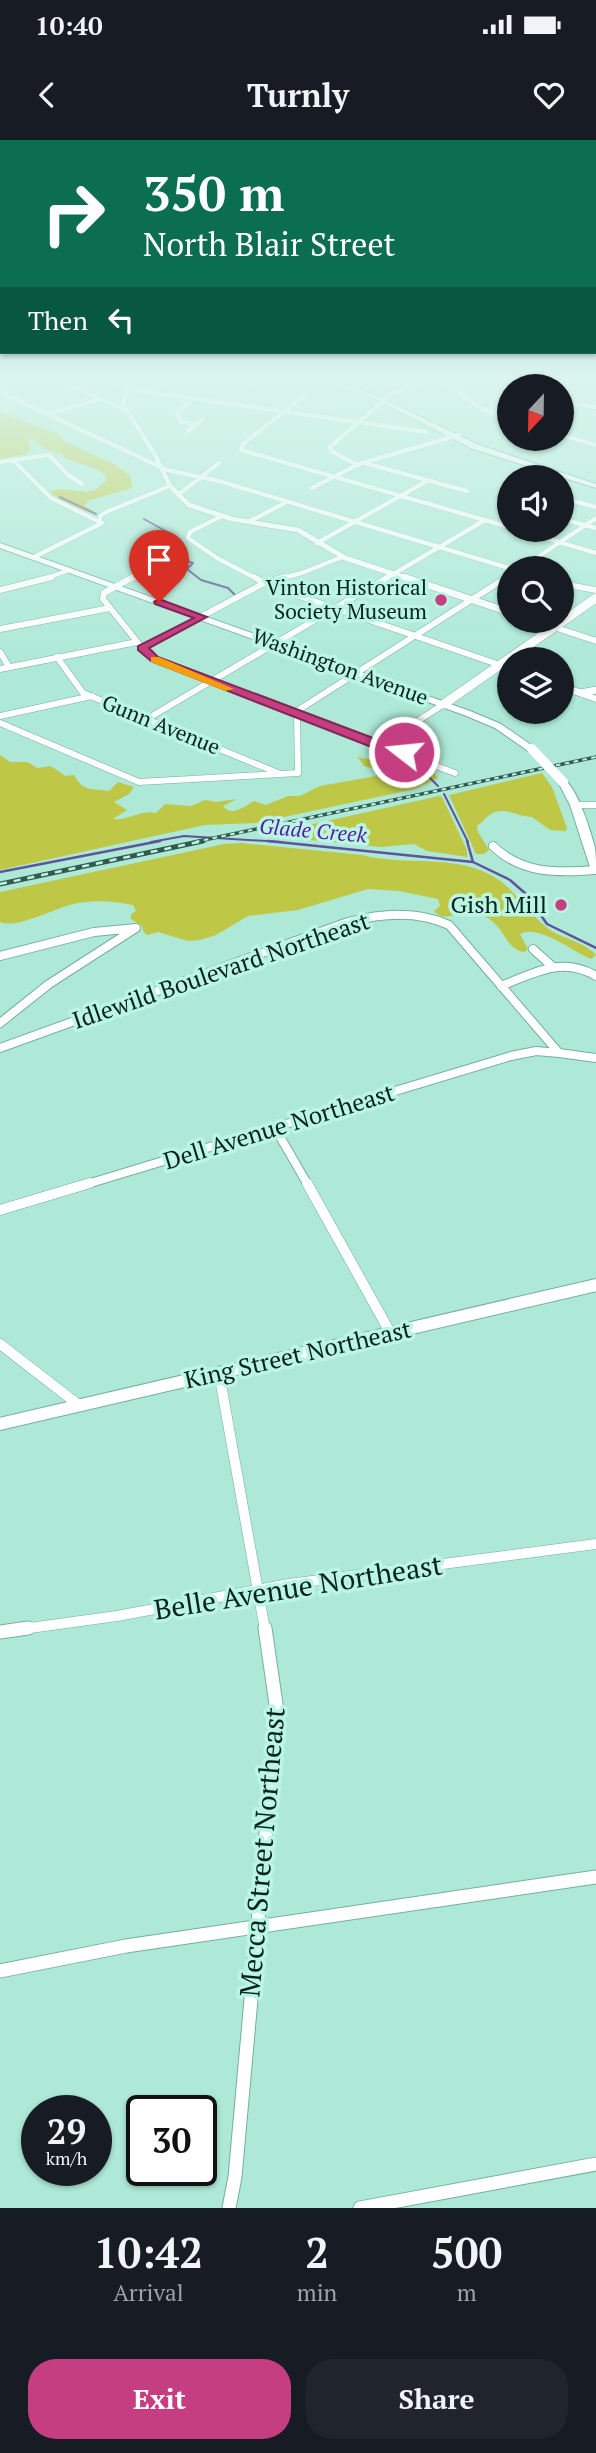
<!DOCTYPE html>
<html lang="en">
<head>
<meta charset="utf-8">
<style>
  :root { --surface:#171b24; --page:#20242c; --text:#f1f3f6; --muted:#9ea1a6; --accent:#c43e81 }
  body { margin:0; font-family:"PT Serif",serif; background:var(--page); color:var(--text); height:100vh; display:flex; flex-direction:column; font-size:26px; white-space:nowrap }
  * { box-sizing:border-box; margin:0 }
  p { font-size:23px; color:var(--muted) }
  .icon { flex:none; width:38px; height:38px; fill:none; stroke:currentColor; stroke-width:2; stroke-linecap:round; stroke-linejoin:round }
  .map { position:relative; height:2068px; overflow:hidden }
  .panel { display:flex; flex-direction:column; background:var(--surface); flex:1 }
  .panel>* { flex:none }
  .hud { position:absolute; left:0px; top:0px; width:597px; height:214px; box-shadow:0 2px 5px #0004; background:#0b6e4f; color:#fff; overflow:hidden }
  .needle { width:46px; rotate:202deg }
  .fabs { position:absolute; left:497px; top:234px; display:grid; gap:14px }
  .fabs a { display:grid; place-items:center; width:77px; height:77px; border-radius:50%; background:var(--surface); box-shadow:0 2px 5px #0004; font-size:35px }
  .speed { position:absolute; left:21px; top:1955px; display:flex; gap:14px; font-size:35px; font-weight:700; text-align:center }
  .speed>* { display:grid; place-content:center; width:91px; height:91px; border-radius:50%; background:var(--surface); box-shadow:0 2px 5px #0004; line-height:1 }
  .speed small { font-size:18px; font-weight:400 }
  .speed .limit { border:4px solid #111; border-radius:10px; background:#fff; color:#111 }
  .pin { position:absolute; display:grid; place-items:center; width:60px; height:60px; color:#fff; margin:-72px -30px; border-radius:50% 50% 50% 0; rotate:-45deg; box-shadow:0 0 7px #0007 }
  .pin .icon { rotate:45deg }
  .me { position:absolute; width:77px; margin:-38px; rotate:286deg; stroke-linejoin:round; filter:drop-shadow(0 0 5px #0008) }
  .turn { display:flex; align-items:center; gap:24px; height:147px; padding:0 28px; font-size:32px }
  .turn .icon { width:91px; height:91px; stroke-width:2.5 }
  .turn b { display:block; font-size:49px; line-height:60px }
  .then { display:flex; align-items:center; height:66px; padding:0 28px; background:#0003; gap:14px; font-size:26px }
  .eta { display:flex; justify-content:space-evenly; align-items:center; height:119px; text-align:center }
  .eta b { font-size:42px; font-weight:700; line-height:49px }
  .cta { display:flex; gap:14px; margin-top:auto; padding:14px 28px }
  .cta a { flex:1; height:80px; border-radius:28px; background:var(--accent); color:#fff; font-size:28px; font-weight:700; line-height:80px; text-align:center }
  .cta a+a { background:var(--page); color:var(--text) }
  .status { display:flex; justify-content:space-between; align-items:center; height:49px; padding:0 35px; background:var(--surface); direction:ltr }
  .status svg { height:19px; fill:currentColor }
  header { display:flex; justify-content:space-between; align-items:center; height:91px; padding:0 28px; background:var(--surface); font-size:32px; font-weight:700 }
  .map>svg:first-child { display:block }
  .green { fill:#bec846 }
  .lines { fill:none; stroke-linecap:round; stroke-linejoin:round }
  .stream-far1 { stroke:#60539e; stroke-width:2 }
  .stream { stroke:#60539e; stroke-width:2.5 }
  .minor-far4-casing { stroke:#75af9d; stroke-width:5 }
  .minor-far3-casing { stroke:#75af9d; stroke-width:7 }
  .minor-far2-casing { stroke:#75af9d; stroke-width:10 }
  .minor-far1-casing { stroke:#75af9d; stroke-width:11 }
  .minor-casing { stroke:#75af9d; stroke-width:15 }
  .tertiary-far2-casing { stroke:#75af9d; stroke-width:6 }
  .tertiary-far1-casing { stroke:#75af9d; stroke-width:8 }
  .tertiary-casing { stroke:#75af9d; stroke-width:14 }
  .secondary-casing { stroke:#75af9d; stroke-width:10 }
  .primary-casing { stroke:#75af9d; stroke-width:2 }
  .minor-far4 { stroke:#fff; stroke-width:4.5 }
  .minor-far3 { stroke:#fff; stroke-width:6 }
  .minor-far2 { stroke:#fff; stroke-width:8 }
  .minor-far1 { stroke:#fff; stroke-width:10 }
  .minor { stroke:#fff; stroke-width:13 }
  .tertiary-far2 { stroke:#fff; stroke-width:5 }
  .tertiary-far1 { stroke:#fff; stroke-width:7 }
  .tertiary { stroke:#fff; stroke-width:12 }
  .secondary { stroke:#fff; stroke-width:9 }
  .primary { fill:#fff; fill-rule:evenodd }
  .rail-far1-casing { stroke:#36594f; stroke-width:3.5 }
  .rail-casing { stroke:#36594f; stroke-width:5 }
  .rail-far1 { stroke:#baf6e3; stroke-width:2; stroke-dasharray:4.5; stroke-linecap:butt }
  .rail { stroke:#baf6e3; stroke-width:2.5; stroke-dasharray:7; stroke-linecap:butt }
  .primary-bridge-casing { stroke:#75af9d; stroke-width:10; stroke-linecap:butt }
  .primary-bridge { stroke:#fff; stroke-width:10 }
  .route { fill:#c43e81; stroke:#7f2854; stroke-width:2 }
  .slow { fill:#f59e0b }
  .poi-dot { fill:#c43e81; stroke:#baf6e3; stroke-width:2.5 }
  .labels { text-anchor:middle; stroke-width:7; stroke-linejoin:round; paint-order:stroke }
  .far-poi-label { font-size:21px; fill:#0a231c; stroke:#baf6e3; text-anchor:end }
  .far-street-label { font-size:21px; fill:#0a231c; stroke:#baf6e3 }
  .far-water-label { font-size:21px; font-style:italic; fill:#531ea5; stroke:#baf6e3 }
  .poi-label { font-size:24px; fill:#0a231c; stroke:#baf6e3; text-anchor:end }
  .street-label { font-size:24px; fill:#0a231c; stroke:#baf6e3 }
  .near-street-label { font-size:28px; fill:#0a231c; stroke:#baf6e3 }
</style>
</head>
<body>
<div class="status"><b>10:40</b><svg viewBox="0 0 49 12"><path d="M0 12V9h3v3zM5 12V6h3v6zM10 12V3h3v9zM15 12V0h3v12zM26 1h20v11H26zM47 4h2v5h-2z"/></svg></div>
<header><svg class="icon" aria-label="back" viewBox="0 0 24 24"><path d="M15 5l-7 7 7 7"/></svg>Turnly<svg class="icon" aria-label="heart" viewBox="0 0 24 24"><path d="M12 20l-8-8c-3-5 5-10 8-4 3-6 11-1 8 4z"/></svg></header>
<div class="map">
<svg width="596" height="2068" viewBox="0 0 596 2068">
  <rect width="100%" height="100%" fill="#ade9d6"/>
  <!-- green -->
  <g class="green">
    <path d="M0,272L58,294L65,302L116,325L130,336L132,348L87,361L85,366L94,371L91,373L62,362L50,351L62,349L86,352L95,350L106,341V336L99,330L64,318L63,314L44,309L34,299L28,300L31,309L26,314L0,319Z"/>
    <path d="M0,615L10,622H27L38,628L51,626L65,636L74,635C83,652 90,648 109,651L118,642L134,647L129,654L114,662L127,670L113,679C128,681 141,669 156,673L165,664L191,666L205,660L216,662L237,659L223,666C231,677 244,667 254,661L266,665L288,656H300L320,646L376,636L377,630L364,626L358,617L434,633L438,638L415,649L256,683L205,685L0,730Z"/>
    <path d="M542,633L552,647L567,688L566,691L550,690L532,677C518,677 504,666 491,674C486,677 483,682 477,686L478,692L489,710L484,714H476L449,655Z"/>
    <path d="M439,656L442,657L467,710V717L427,711L414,704L381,707L290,698L282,691Z"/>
    <path d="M242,703L362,715C406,727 459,712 499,740C517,753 528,772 545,786C559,799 583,800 596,815L591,819C571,811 539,784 520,794L528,809L524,812C503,808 507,785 480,774C463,767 445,785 434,771L440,766L438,759L399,751L368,749L298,770L248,776L216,795L200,800L188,801L158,792L147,795L143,791L142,786L131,779V774L136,771L133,765C114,761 97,760 78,763C58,766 17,790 0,782V752L224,704Z"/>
  </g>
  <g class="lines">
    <!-- stream-far1 -->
    <g class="stream-far1">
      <path d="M60,357L96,374"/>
      <path d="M144,379L169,393L165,414L193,423L187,429L201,440L228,448L236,456"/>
      <path d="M428,636L438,646"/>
      <path d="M444,654L468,702"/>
      <path d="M151,702L184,696L282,702"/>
    </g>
    <!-- stream -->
    <g class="stream">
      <path d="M268,701L473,722L510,740L526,754L547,784L596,808"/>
      <path d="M467,701L473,722"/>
      <path d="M0,732L160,701"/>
    </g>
    <defs>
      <g id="minor-far4">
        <path d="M111,236L126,249L426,292"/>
        <path d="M436,236L480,268L509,278"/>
        <path d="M52,237L127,271"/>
        <path d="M531,247L592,236"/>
        <path d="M0,252L167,330L219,341L512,429"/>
        <path d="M305,255L243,304L241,310L509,387"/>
        <path d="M193,258L177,272L180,281L196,285"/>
        <path d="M562,262L596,267"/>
        <path d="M46,274L97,260"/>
        <path d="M187,292L203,279"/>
        <path d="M562,295L596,305"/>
        <path d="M14,321L51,358L102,383L34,417"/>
        <path d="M0,322L49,315L68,335L82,344"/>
        <path d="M364,323L467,351"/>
        <path d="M358,325L331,311L330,307L391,254L439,236"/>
        <path d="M312,348L359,324L459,295"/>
        <path d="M178,355L219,323"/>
        <path d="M562,358L596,367"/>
        <path d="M222,376L190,392L188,398L217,418L257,439"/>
        <path d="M562,379L596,388"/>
        <path d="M100,380V376L106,372L170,346"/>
        <path d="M248,382L287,362"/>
        <path d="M519,390L596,413"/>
        <path d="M317,403L427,341"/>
        <path d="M520,429L596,378"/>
        <path d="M45,439L69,430"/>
        <path d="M130,439L173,427"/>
        <path d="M278,439L302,433L342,417"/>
        <path d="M385,439L485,380"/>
        <path d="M504,439L509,436"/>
      </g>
      <g id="minor-far3">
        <path d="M133,437L104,453L103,459L147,514L155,520L455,633"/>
        <path d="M254,437L270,446L500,525"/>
        <path d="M562,444L596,450"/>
        <path d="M0,450L52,437"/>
        <path d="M554,487L596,501"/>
        <path d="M0,489L110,468"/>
        <path d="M142,508L266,442L285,437"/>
        <path d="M0,512L9,527"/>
        <path d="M57,517L83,553L278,633"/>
        <path d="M0,529L137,502"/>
        <path d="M577,552L596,559"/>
        <path d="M0,576L92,556"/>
        <path d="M147,579L388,437"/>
        <path d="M0,583L139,642L298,633L297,575L300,569L507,437"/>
        <path d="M382,604L444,564"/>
        <path d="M575,665H596"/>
      </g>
      <g id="minor-far2">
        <path d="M493,706C522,734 557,733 596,730"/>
        <path d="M533,809L553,827"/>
        <path d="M0,816L94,792L136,788L49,844L0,883"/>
        <path d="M501,846C534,833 562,816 596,836"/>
        <path d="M0,908L348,782C382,773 417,770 449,785L559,913L596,918"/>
        <path d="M275,988L308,1045"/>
        <path d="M84,1045L511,916L536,911L559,913"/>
      </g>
      <g id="minor-far1">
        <path d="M307,1043L391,1194"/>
        <path d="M0,1070L90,1043"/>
        <path d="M0,1204L80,1266"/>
        <path d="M219,1233L265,1490"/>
        <path d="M15,1490L117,1476L289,1444L596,1404"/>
      </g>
      <g id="minor">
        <path d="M0,1492L28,1488"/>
        <path d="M0,1831L126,1806L596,1737"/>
        <path d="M229,2068L235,2037L277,1571L265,1488"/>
        <path d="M360,2068L596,2024"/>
      </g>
      <path id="tertiary-far2" d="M131,236L123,264L154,313L170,346L189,365L232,379L298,390L345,418L409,439"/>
      <g id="tertiary-far1">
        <path d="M404,437L509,472"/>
        <path d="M536,481L554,487"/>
        <path d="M562,547L581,553L596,550"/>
      </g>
      <path id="tertiary" d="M0,1284L596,1145"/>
      <path id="secondary" d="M444,564L596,458"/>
      <g id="primary">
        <path d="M306,236H315L373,254L479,305L596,344V348L473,309L369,256Z"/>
        <path d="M0,403L470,571L501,584L537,609L528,611L495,588L464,575L0,408Z"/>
        <path d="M563,639C577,646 591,692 595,708C596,715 596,723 596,730L590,727L570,665L558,642Z"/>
      </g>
    </defs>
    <!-- minor-far4 casing -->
    <use href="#minor-far4" class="minor-far4-casing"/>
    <!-- minor-far3 casing -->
    <use href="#minor-far3" class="minor-far3-casing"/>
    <!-- minor-far2 casing -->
    <use href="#minor-far2" class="minor-far2-casing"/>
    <!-- minor-far1 casing -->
    <use href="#minor-far1" class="minor-far1-casing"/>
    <!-- minor casing -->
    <use href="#minor" class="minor-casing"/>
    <!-- tertiary-far2 casing -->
    <use href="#tertiary-far2" class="tertiary-far2-casing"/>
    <!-- tertiary-far1 casing -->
    <use href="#tertiary-far1" class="tertiary-far1-casing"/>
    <!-- tertiary casing -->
    <use href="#tertiary" class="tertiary-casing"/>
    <!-- secondary casing -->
    <use href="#secondary" class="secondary-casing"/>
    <!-- primary casing -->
    <use href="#primary" class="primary-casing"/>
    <!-- minor-far4 -->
    <use href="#minor-far4" class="minor-far4"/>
    <!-- minor-far3 -->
    <use href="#minor-far3" class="minor-far3"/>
    <!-- minor-far2 -->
    <use href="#minor-far2" class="minor-far2"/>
    <!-- minor-far1 -->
    <use href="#minor-far1" class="minor-far1"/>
    <!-- minor -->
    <use href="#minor" class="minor"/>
    <!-- tertiary-far2 -->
    <use href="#tertiary-far2" class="tertiary-far2"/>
    <!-- tertiary-far1 -->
    <use href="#tertiary-far1" class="tertiary-far1"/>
    <!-- tertiary -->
    <use href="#tertiary" class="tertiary"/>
    <!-- secondary -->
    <use href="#secondary" class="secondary"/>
    <!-- primary -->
    <use href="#primary" class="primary"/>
    <defs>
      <path id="rail-far1" d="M195,702L596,617"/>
      <path id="rail" d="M0,744L203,701"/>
    </defs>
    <!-- rail-far1 casing -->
    <use href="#rail-far1" class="rail-far1-casing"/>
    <!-- rail casing -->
    <use href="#rail" class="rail-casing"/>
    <!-- rail-far1 -->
    <use href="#rail-far1" class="rail-far1"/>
    <!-- rail -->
    <use href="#rail" class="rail"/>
    <defs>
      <path id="primary-bridge" d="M532,609L563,642"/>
    </defs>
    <!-- primary-bridge casing -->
    <use href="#primary-bridge" class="primary-bridge-casing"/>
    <!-- primary-bridge -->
    <use href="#primary-bridge" class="primary-bridge"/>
  </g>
  <!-- sky -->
  <linearGradient id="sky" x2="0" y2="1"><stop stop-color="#8095e1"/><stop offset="0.45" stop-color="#daf5ed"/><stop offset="1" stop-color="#daf5ed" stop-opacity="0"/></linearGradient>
  <rect width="596" height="525" fill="url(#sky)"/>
  <!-- route -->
  <path class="route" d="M159,459L207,477L149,508L158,517L410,612L404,615L369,606L151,521L138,510V506L194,478L155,464L154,462Z"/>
  <!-- slow -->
  <path class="slow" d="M151,517H159L234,549L225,551L151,522Z"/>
  <!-- markers -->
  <g class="poi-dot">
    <circle cx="441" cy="460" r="7"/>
    <circle cx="561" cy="765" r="7"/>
  </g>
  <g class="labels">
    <!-- far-poi labels -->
    <g class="far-poi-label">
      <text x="427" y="455">Vinton Historical<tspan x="427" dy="24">Society Museum</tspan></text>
    </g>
    <!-- far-street labels -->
    <g class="far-street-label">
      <text transform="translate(340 527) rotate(20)" y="7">Washington Avenue</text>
      <text transform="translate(161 585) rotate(22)" y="7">Gunn Avenue</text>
    </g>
    <!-- far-water labels -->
    <g class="far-water-label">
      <text transform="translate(313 691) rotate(5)" y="7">Glade Creek</text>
    </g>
    <!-- poi labels -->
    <g class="poi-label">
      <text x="547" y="773">Gish Mill</text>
    </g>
    <!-- street labels -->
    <g class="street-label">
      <text transform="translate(221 831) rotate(-19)" y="8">Idlewild Boulevard Northeast</text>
      <text transform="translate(279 987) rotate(-17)" y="8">Dell Avenue Northeast</text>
      <text transform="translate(298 1215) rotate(-13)" y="8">King Street Northeast</text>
    </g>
    <!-- near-street labels -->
    <g class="near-street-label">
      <text transform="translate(298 1447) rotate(-9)" y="10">Belle Avenue Northeast</text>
      <text transform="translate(262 1712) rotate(-85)" y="10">Mecca Street Northeast</text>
    </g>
  </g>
</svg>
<div class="fabs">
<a><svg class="needle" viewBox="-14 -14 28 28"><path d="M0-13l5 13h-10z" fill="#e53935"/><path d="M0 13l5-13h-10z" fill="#9ea1a6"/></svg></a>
<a><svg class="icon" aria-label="sound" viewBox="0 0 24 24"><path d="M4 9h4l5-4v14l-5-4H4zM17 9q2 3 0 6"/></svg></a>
<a><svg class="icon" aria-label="search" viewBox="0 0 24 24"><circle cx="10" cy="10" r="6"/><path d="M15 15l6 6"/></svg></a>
<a><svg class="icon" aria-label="layers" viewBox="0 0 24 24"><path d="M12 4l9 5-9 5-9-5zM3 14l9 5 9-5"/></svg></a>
</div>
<div class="speed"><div>29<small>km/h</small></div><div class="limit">30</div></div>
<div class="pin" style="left:159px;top:462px;background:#d93025"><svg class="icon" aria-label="arrive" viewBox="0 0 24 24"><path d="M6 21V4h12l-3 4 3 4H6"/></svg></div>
<svg class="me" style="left:404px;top:612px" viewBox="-20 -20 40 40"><circle r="17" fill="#c43e81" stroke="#fff" stroke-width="3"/><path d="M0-11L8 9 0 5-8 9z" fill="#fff"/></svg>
<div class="hud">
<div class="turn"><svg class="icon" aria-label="right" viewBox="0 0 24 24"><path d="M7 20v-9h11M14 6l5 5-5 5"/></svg><div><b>350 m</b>North Blair Street</div></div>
<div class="then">Then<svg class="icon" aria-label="left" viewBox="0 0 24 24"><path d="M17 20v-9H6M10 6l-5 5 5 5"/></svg></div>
</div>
</div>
<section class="panel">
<div class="eta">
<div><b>10:42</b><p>Arrival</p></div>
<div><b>2</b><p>min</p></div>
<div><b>500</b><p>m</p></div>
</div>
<div class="cta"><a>Exit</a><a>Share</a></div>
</section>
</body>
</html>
